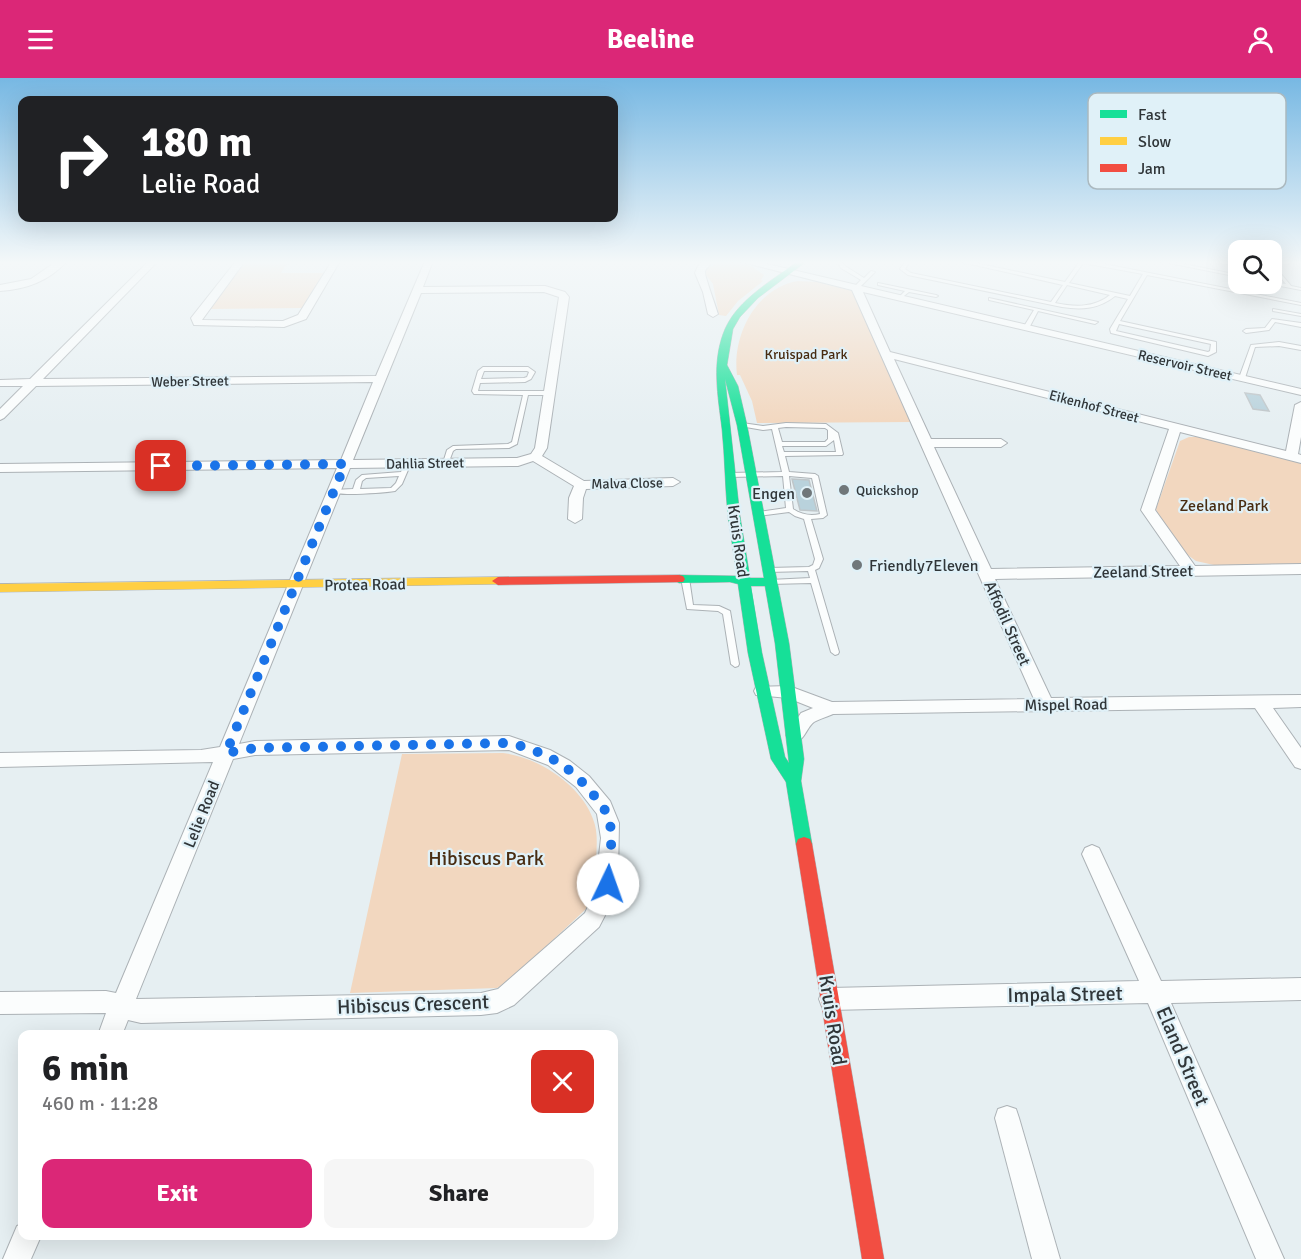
<!DOCTYPE html>
<html lang="en">
<head>
<meta charset="utf-8">
<style>
  :root { --surface:#fff; --page:#f6f6f6; --text:#202124; --muted:#757577; --accent:#db2777 }
  body { margin:0; font-family:Signika,sans-serif; background:var(--page); color:var(--text); height:100vh; display:flex; flex-direction:column; font-size:22px; white-space:nowrap }
  * { box-sizing:border-box; margin:0 }
  p { font-size:20px; color:var(--muted) }
  .icon { flex:none; width:33px; height:33px; fill:none; stroke:currentColor; stroke-width:2; stroke-linecap:round; stroke-linejoin:round }
  .map { position:relative; flex:1; overflow:hidden }
  .sheet { position:absolute; left:18px; top:952px; width:600px; height:210px; display:flex; flex-direction:column; background:var(--surface); border-radius:12px; box-shadow:0 6px 24px #0002 }
  .sheet>* { flex:none }
  .banner { position:absolute; left:18px; top:18px; width:600px; height:126px; border-radius:12px; box-shadow:0 6px 24px #0002; background:#202124; color:#fff; overflow:hidden }
  .tools { position:absolute; left:1228px; top:162px; display:grid; gap:12px }
  .tools a { display:grid; place-items:center; width:54px; height:54px; border-radius:12px; background:var(--surface); box-shadow:0 6px 24px #0002; font-size:30px }
  .pin { position:absolute; display:grid; place-items:center; width:51px; height:51px; color:#fff; margin:-26px; border-radius:12px; box-shadow:0 3px 9px #0006 }
  .me { position:absolute; width:66px; margin:-33px; rotate:3deg; stroke-linejoin:round; filter:drop-shadow(0 0 4px #0008) }
  .turn { display:flex; align-items:center; gap:21px; height:126px; padding:0 24px; font-size:27px }
  .turn .icon { width:78px; height:78px; stroke-width:2.5 }
  .turn b { display:block; font-size:42px; line-height:51px }
  .round { display:grid; place-items:center; flex:none; width:63px; height:63px; border-radius:12px; background:var(--page) }
  .overview { display:flex; align-items:center; justify-content:space-between; height:102px; padding:0 24px }
  h1 { font-size:36px; font-weight:800; line-height:45px }
  .action { display:flex; gap:12px; margin-top:auto; padding:12px 24px }
  .action a { flex:1; height:69px; border-radius:12px; background:var(--accent); color:#fff; font-size:24px; font-weight:800; line-height:69px; text-align:center }
  .action a+a { background:var(--page); color:var(--text) }
  header { display:flex; justify-content:space-between; align-items:center; height:78px; padding:0 24px; background:var(--accent); color:#fff; font-size:27px; font-weight:800 }
  .map>svg:first-child { display:block }
  .green { fill:#f2d7bf }
  .building { fill:#b9d2dc; stroke:#bfc6c9; stroke-width:1.5 }
  .lines { fill:none; stroke-linecap:round; stroke-linejoin:round }
  .lane-casing { stroke:#acb2b6; stroke-width:2 }
  .street-casing { stroke:#acb2b6; stroke-width:2 }
  .fast-casing { stroke:#acb2b6; stroke-width:1 }
  .slow-casing { stroke:#acb2b6; stroke-width:1 }
  .jam-casing { stroke:#acb2b6; stroke-width:1 }
  .lane { fill:#fbfdfd; fill-rule:evenodd }
  .street { fill:#fbfdfd; fill-rule:evenodd }
  .fast { fill:#16e098; fill-rule:evenodd }
  .slow { fill:#ffcf43; fill-rule:evenodd }
  .jam { fill:#f24e42; fill-rule:evenodd }
  .route { stroke:#1a73e8; stroke-width:10; stroke-dasharray:0 18 }
  .poi-dot { fill:#70777a; stroke:#e0f1f8; stroke-width:2 }
  .labels { text-anchor:middle; stroke-width:4.5; stroke-linejoin:round; paint-order:stroke }
  .far-park-label { font-size:14px; fill:#482c11; stroke:#e0f1f8 }
  .far-street-label { font-size:14px; fill:#303639; stroke:#e0f1f8 }
  .far-poi-label { font-size:14px; fill:#303639; stroke:#e0f1f8; text-anchor:start }
  .poi-label { font-size:16px; fill:#303639; stroke:#e0f1f8; text-anchor:end }
  .park-label { font-size:16px; fill:#482c11; stroke:#e0f1f8 }
  .street-label { font-size:16px; fill:#303639; stroke:#e0f1f8 }
  .near-park-label { font-size:20px; fill:#482c11; stroke:#e0f1f8 }
  .near-street-label { font-size:20px; fill:#303639; stroke:#e0f1f8 }
  .key { fill:#e0f1f8; stroke:#abb9bf; stroke-width:1.5 }
  .key-label { font-size:16px; fill:#303639 }
</style>
</head>
<body>
<header><svg class="icon" aria-label="menu" viewBox="0 0 24 24"><path d="M4 6h16M4 12h16M4 18h16"/></svg>Beeline<svg class="icon" aria-label="person" viewBox="0 0 24 24"><circle cx="12" cy="8" r="4"/><path d="M4 21q1-7 8-7t8 7"/></svg></header>
<div class="map">
<svg width="1301" height="1181" viewBox="0 0 1301 1181">
  <rect width="100%" height="100%" fill="#e6eff2"/>
  <!-- green -->
  <g class="green">
    <path d="M734,184L751,188L764,197L761,202L763,203L738,223L726,238L719,237L713,206L706,197V191L717,185Z"/>
    <path d="M244,185H287L281,195H325L303,230L207,231Z"/>
    <path d="M798,203L818,204L852,213L911,344L757,345L752,323L740,297H737C732,257 756,210 798,203Z"/>
    <path d="M1200,359L1301,385V487H1214L1196,483L1185,475L1159,439L1156,431L1180,363L1189,359Z"/>
    <path d="M503,675C538,679 581,707 593,741C599,755 596,772 596,787C595,804 595,817 586,831L509,903L497,910L350,915L402,676Z"/>
  </g>
  <!-- building -->
  <g class="building">
    <path d="M1245,315L1260,317L1269,333L1253,331Z"/>
    <path d="M792,401L809,402L817,433L800,432Z"/>
  </g>
  <g class="lines">
    <defs>
      <g id="lane">
        <path d="M837,183H841L845,188L864,200L871,193L875,194L858,211H854V209L861,202L841,190Z"/>
        <path d="M906,183H910L905,191L911,195L1051,224L1063,207L957,183H966L1065,204L1080,183H1089L1301,225V227L1147,197L1120,243L1216,264V274L1208,278L1111,255L1110,251L1128,221L1115,218C1099,231 1082,232 1062,229L908,197L900,191ZM1083,185L1143,196L1130,218L1069,205ZM1067,207L1110,217C1094,230 1075,229 1055,225ZM1119,246L1211,266L1210,273L1208,274L1116,253Z"/>
        <path d="M1159,183H1168L1239,197V199Z"/>
        <path d="M1272,185L1291,208L1301,210V212L1270,206H1272V204L1286,206L1272,189Z"/>
        <path d="M878,205L936,217L938,218L936,219L909,214L900,221L898,220L905,213L878,207Z"/>
        <path d="M989,220L1098,244L1095,246L1038,233L1029,250L1026,252L1023,250L1034,232L989,222Z"/>
        <path d="M1273,231L1301,236V238L1273,233Z"/>
        <path d="M1272,241L1301,245V249L1275,244L1269,252L1246,255L1243,253L1246,251L1265,250Z"/>
        <path d="M1279,264L1301,268V272L1279,268L1255,269L1245,300L1240,301L1239,300L1251,267Z"/>
        <path d="M483,289H528L535,294L531,301L525,304L480,305L478,313H548L551,315L548,317H528L517,366L509,370L456,371L453,373L448,386H444L443,385L447,372L453,368L508,366L512,364L523,317L474,316L472,313L478,293ZM484,293H527L529,294L527,299L524,300L481,301Z"/>
        <path d="M742,345L763,348L786,345L826,346L838,355L843,376L842,377L785,378L789,394L815,396L818,398L827,437L823,440L811,441L823,481L819,490L815,492L839,574L838,576L835,577L831,574L811,505L770,506L766,504L770,502L810,500L808,493L769,494L765,492L769,490L809,489L813,487L815,481L804,441L795,438L789,434L759,438L756,436L759,434L786,430L783,398L730,399L727,397L730,395L782,394L772,351L763,352L740,348L739,347ZM786,349L825,350L828,352V361L825,364H782L778,350ZM834,362L836,374H784L782,368H826ZM789,398L812,400L820,436C811,438 802,437 793,431Z"/>
        <path d="M408,383L411,385L402,406L395,413C382,415 340,418 330,414L333,412L353,411L356,402L362,397L401,394L405,385ZM399,398L396,405L391,410L360,411L362,403L366,400Z"/>
        <path d="M682,498H685L689,500L693,527L719,528L730,533L739,586L738,588L735,589L731,586L723,536L718,533L687,531L681,500Z"/>
      </g>
      <g id="street">
        <path d="M57,183H67C49,203 27,211 0,213V207L31,201Z"/>
        <path d="M149,183H158L43,301L376,298L425,183H433L423,209L545,208L565,214L569,219L547,370L542,378L584,403L673,400L680,404L673,408L586,411L583,420L582,441L575,445L568,441L569,420L574,408L533,383L518,388L350,390L239,666L255,663L509,658L550,672L570,683L589,698L610,723L619,745L618,798L614,820L599,849L514,927L497,935L481,937L141,945L128,942L122,957H98L106,935L0,936V914L106,913L116,915L213,684L0,689V675L201,672L220,669L337,390L0,394V386L341,382L373,304L36,308L4,340L0,342V331L23,308H0V302L30,301ZM544,214L559,219L535,370L531,376L517,380L353,382L421,215ZM509,672L548,687L576,709L597,736L601,760L595,813L585,835L498,911L481,915L136,921L233,681L255,677Z"/>
        <path d="M236,183H245L202,242L283,243L298,237L332,183H340L306,241L284,249L194,247L191,240Z"/>
        <path d="M704,183H714C712,186 705,190 705,194C704,196 716,229 718,236L713,239L708,236L703,214L695,195L698,188Z"/>
        <path d="M738,183H754L1301,311V317L863,214L890,274L1286,373L1295,327L1301,324V359L1298,376L1301,377V385L1180,354L1155,432L1195,488L1301,486V496L995,501L1051,620L1301,617V629L1273,630L1301,670V691L1295,689L1255,630L833,636C827,639 819,641 814,644C804,652 805,667 789,662L786,657L801,635L813,630L788,620L756,617L754,613L756,609L789,608L832,624L1034,621L852,212ZM894,281L1169,351L1141,432L1180,488L991,491L934,369H1001L1007,365L1001,361H931Z"/>
        <path d="M1092,767L1099,770L1161,903L1301,900V922L1171,925L1284,1181H1256L1148,925L830,932L822,929L819,921L822,913L830,910L1139,903L1082,776L1085,770Z"/>
        <path d="M1007,1028L1016,1031L1019,1040L1060,1181H1032L995,1040L998,1031Z"/>
        <path d="M22,1146V1158H41L31,1181H3L17,1148Z"/>
      </g>
      <path id="fast" d="M798,183H807L758,220L740,239L733,251L727,287L738,308L747,347L789,565L804,681L801,703L812,766L810,771L804,773L798,771L796,766L786,704L771,681L748,575L738,506L730,504L679,505L673,501L679,497L737,498C734,478 731,458 728,439C725,410 725,380 722,351C718,318 711,284 725,251C738,221 773,202 798,183ZM725,301L737,347L764,500H750L740,438ZM751,508H765L775,565L789,685L785,679L762,575Z"/>
      <path id="slow" d="M498,499L504,503L502,506L0,514V506Z"/>
      <g id="jam">
        <path d="M679,497L683,498L685,501L683,504L498,507L492,503L498,499Z"/>
        <path d="M804,759L810,761L812,766L884,1181H862L796,766L798,761Z"/>
      </g>
    </defs>
    <!-- lane casing -->
    <use href="#lane" class="lane-casing"/>
    <!-- street casing -->
    <use href="#street" class="street-casing"/>
    <!-- fast casing -->
    <use href="#fast" class="fast-casing"/>
    <!-- slow casing -->
    <use href="#slow" class="slow-casing"/>
    <!-- jam casing -->
    <use href="#jam" class="jam-casing"/>
    <!-- lane -->
    <use href="#lane" class="lane"/>
    <!-- street -->
    <use href="#street" class="street"/>
    <!-- fast -->
    <use href="#fast" class="fast"/>
    <!-- slow -->
    <use href="#slow" class="slow"/>
    <!-- jam -->
    <use href="#jam" class="jam"/>
  </g>
  <!-- sky -->
  <linearGradient id="sky" x2="0" y2="1"><stop stop-color="#77b8e3"/><stop offset="0.53" stop-color="#f4f8f9"/><stop offset="1" stop-color="#f4f8f9" stop-opacity="0"/></linearGradient>
  <rect width="1301" height="348" fill="url(#sky)"/>
  <g class="lines">
    <!-- route -->
    <path class="route" d="M161,388L345,386L226,675L255,670L509,665C543,673 568,686 591,714C598,722 605,730 609,741C614,761 609,786 608,806"/>
  </g>
  <!-- markers -->
  <g class="poi-dot">
    <circle cx="844" cy="412" r="6"/>
    <circle cx="807" cy="415" r="6"/>
    <circle cx="857" cy="487" r="6"/>
  </g>
  <g class="labels">
    <!-- far-park labels -->
    <g class="far-park-label">
      <text x="806" y="281">Kruispad Park</text>
    </g>
    <!-- far-street labels -->
    <g class="far-street-label">
      <text transform="translate(1185 287) rotate(13)" y="5">Reservoir Street</text>
      <text transform="translate(190 303) rotate(-1)" y="5">Weber Street</text>
      <text transform="translate(1094 328) rotate(15)" y="5">Eikenhof Street</text>
      <text transform="translate(425 385) rotate(-1)" y="5">Dahlia Street</text>
      <text transform="translate(627 405) rotate(-1)" y="5">Malva Close</text>
    </g>
    <!-- far-poi labels -->
    <g class="far-poi-label">
      <text x="856" y="417">Quickshop</text>
    </g>
    <!-- poi labels -->
    <g class="poi-label">
      <text x="795" y="421">Engen</text>
      <text x="869" y="493" text-anchor="start">Friendly7Eleven</text>
    </g>
    <!-- park labels -->
    <g class="park-label">
      <text x="1224" y="433">Zeeland Park</text>
    </g>
    <!-- street labels -->
    <g class="street-label">
      <text transform="translate(739 463) rotate(82)" y="6">Kruis Road</text>
      <text transform="translate(1143 493) rotate(-1)" y="6">Zeeland Street</text>
      <text transform="translate(365 506) rotate(-1)" y="6">Protea Road</text>
      <text transform="translate(1008 545) rotate(66)" y="6">Affodil Street</text>
      <text transform="translate(1066 626) rotate(-1)" y="6">Mispel Road</text>
      <text transform="translate(201 736) rotate(-68)" y="6">Lelie Road</text>
    </g>
    <!-- near-park labels -->
    <g class="near-park-label">
      <text x="486" y="787">Hibiscus Park</text>
    </g>
    <!-- near-street labels -->
    <g class="near-street-label">
      <text transform="translate(1065 916) rotate(-1)" y="7">Impala Street</text>
      <text transform="translate(413 926) rotate(-2)" y="7">Hibiscus Crescent</text>
      <text transform="translate(833 942) rotate(81)" y="7">Kruis Road</text>
      <text transform="translate(1183 978) rotate(67)" y="7">Eland Street</text>
    </g>
  </g>
  <!-- legend -->
  <rect x="1088" y="15" width="198" height="96" rx="9" class="key"/>
  <rect x="1100" y="32" width="27" height="8" fill="#16e098"/>
  <rect x="1100" y="59" width="27" height="8" fill="#ffcf43"/>
  <rect x="1100" y="86" width="27" height="8" fill="#f24e42"/>
  <g class="key-label">
    <text x="1138" y="42">Fast</text>
    <text x="1138" y="69">Slow</text>
    <text x="1138" y="96">Jam</text>
  </g>
</svg>
<div class="tools">
<a><svg class="icon" aria-label="search" viewBox="0 0 24 24"><circle cx="10" cy="10" r="6"/><path d="M15 15l6 6"/></svg></a>
</div>
<div class="pin" style="left:161px;top:388px;background:#d93025"><svg class="icon" aria-label="arrive" viewBox="0 0 24 24"><path d="M6 21V4h12l-3 4 3 4H6"/></svg></div>
<svg class="me" style="left:608px;top:806px" viewBox="-20 -20 40 40"><circle r="19" fill="#fff"/><path d="M0-13L10 11 0 6-10 11z" fill="#1a73e8"/></svg>
<div class="banner">
<div class="turn"><svg class="icon" aria-label="right" viewBox="0 0 24 24"><path d="M7 20v-9h11M14 6l5 5-5 5"/></svg><div><b>180 m</b>Lelie Road</div></div>
</div>
<section class="sheet">
<div class="overview"><div><h1>6 min</h1><p>460 m · 11:28</p></div><a class="round" style="background:#d93025;color:#fff"><svg class="icon" aria-label="close" viewBox="0 0 24 24"><path d="M6 6l12 12M18 6L6 18"/></svg></a></div>
<div class="action"><a>Exit</a><a>Share</a></div>
</section>
</div>
</body>
</html>
